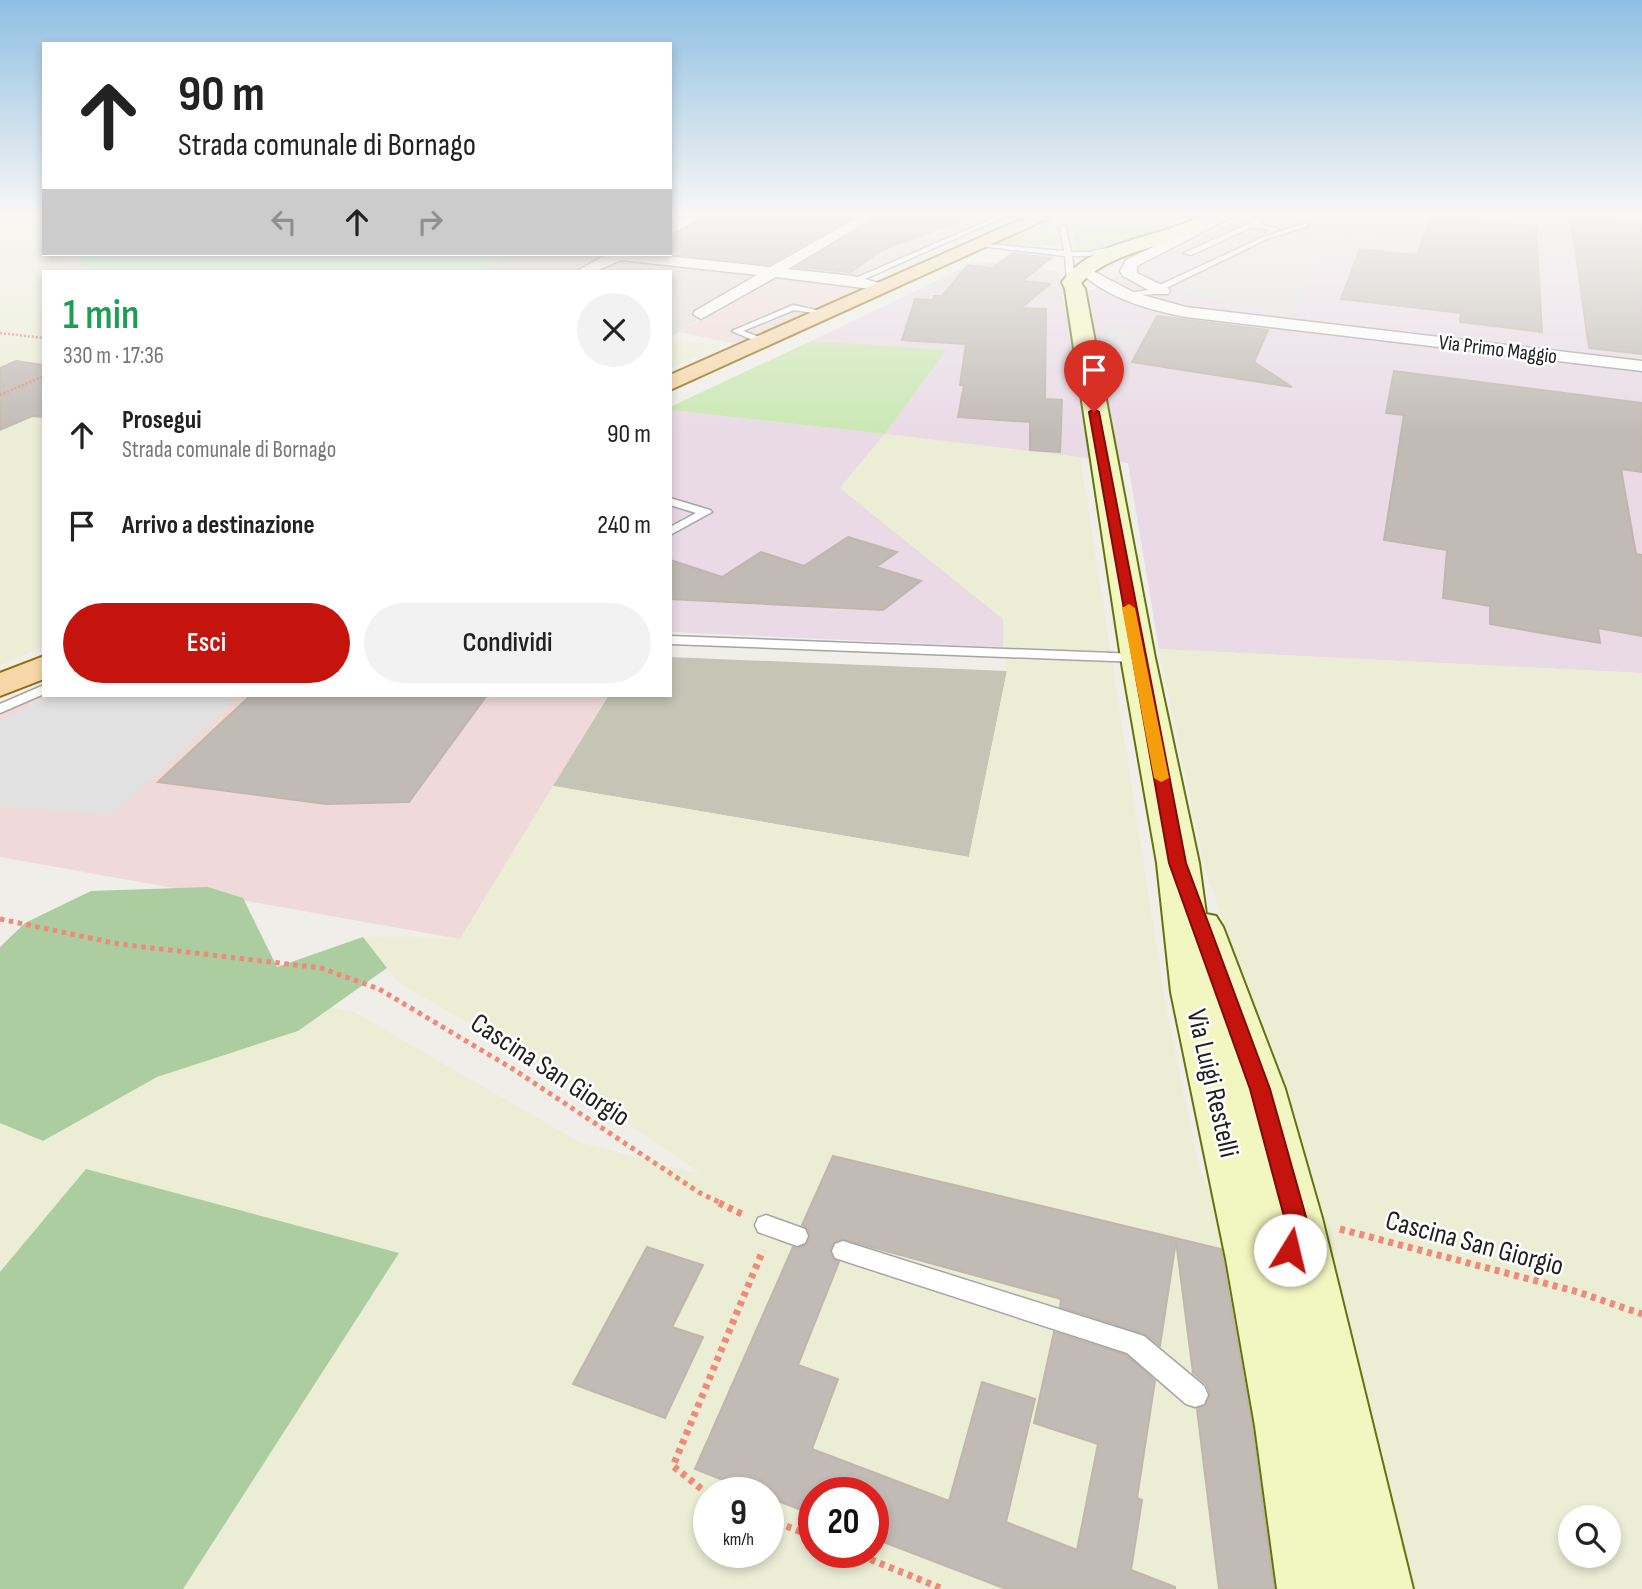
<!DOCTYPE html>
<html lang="it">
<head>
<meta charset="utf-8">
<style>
  :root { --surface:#fff; --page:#f2f2f2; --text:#222; --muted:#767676; --accent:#c5130d }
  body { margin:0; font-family:"Sofia Sans Condensed",sans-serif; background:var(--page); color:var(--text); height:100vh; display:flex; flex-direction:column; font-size:26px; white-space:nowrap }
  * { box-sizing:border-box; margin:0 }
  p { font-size:23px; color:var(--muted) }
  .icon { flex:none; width:38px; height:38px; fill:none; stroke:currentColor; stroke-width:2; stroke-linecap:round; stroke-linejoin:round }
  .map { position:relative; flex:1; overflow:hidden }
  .details { position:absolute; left:42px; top:270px; width:630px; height:427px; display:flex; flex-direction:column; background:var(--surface); border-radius:0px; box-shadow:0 4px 10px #0003 }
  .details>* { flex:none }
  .hud { position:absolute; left:42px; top:42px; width:630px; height:214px; border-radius:0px; box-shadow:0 4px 10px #0003; background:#fff; color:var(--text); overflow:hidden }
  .buttons { position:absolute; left:1558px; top:1505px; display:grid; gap:14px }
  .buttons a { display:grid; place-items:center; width:63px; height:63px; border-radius:50%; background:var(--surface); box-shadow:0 4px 10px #0003; font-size:35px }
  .speed { position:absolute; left:693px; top:1477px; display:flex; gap:14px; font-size:35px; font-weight:700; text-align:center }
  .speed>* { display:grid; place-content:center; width:91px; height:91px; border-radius:50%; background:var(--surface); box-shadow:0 4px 10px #0003; line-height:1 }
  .speed small { font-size:18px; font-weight:400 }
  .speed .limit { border:10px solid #d22; background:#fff; color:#111 }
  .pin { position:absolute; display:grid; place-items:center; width:60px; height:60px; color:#fff; margin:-72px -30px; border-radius:50% 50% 50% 0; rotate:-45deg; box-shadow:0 0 7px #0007 }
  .pin .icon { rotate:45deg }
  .me { position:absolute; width:77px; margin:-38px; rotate:9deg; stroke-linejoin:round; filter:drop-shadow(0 0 5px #0008) }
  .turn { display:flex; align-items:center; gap:24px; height:147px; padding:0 21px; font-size:32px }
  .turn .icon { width:91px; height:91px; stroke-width:2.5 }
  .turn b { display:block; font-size:49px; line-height:60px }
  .lanes { display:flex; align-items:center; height:66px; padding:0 21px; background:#0003; justify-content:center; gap:35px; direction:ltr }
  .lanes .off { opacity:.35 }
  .round { display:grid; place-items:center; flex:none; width:74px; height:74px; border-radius:37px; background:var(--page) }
  .overview { display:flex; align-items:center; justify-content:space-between; height:119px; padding:0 21px }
  h1 { font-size:42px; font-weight:600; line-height:52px; color:#1e9e55 }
  .cta { display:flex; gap:14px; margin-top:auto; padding:14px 21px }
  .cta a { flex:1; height:80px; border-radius:42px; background:var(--accent); color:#fff; font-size:28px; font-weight:600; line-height:80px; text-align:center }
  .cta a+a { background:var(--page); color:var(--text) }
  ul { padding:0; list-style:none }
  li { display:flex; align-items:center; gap:21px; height:91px; padding:0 21px }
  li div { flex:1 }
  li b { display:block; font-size:26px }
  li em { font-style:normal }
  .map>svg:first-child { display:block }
  .residential { fill:#dfdede }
  .commercial { fill:#f0dad9 }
  .industrial { fill:#e9dae6 }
  .construction { fill:#c4c5b4 }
  .farmland { fill:#ebeed5; fill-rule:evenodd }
  .grass { fill:#cae7b2 }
  .forest { fill:#abcda0 }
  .park { fill:#c9f7ce }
  .parking { fill:#e1e1e1 }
  .building { fill:#c1bab5; stroke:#c1b6ab; stroke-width:2 }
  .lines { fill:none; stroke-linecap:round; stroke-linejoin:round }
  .lane-casing { stroke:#a5a5a5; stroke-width:3 }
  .street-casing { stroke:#a5a5a5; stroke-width:3 }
  .secondary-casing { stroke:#65730c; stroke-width:4 }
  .primary-casing { stroke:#946b0a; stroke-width:4 }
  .path-far2 { stroke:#f18978; stroke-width:2.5; stroke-dasharray:2 2; stroke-linecap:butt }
  .path-far1 { stroke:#f18978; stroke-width:5; stroke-dasharray:4.5 4.5; stroke-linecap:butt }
  .path { stroke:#f18978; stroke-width:7; stroke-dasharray:5 5; stroke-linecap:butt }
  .lane { fill:#fff; fill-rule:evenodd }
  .street { fill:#fff; fill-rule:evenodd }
  .secondary { fill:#f2f6c0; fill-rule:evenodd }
  .primary { fill:#f6d7a7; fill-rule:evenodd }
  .route { fill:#c5130d; stroke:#800c08; stroke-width:2 }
  .slow { fill:#f59e0b }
  .labels { text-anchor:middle; stroke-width:5; stroke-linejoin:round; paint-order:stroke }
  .far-street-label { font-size:21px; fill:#212121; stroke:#fff }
  .near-street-label { font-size:28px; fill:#212121; stroke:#fff }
</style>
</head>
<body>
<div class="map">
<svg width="1642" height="1589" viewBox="0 0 1642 1589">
  <rect width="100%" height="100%" fill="#f0eee8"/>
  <!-- residential -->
  <g class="residential">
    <path d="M670,215H865L851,223L943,239L851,280L703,317L672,336L670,271H475L515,254H670Z"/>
    <path d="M977,261L1058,271L1064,303L924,287Z"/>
  </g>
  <!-- commercial -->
  <g class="commercial">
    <path d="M877,215H1016L958,241L859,225Z"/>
    <path d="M776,275L865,287L737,344L679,332Z"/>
    <path d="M44,694V695H609L460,939L0,857V714Z"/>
  </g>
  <!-- industrial -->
  <path class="industrial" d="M1247,215H1642V673L1159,649L1128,463L885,434L840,488L1003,619V647L670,632V410L885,434L945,351L811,341L924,287L1064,303Z"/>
  <!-- construction -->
  <path class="construction" d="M670,657L1007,671L969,857L553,786L609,695H670Z"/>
  <!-- farmland -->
  <g class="farmland">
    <path d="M0,215H10L44,226V254H67L57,262L65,271H44V646L0,666Z"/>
    <path d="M670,340L722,345L670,368Z"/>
    <path d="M885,434L1080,457L1164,995L1199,1168L1234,1244L1291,1589H0V1123L43,1141L157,1077L298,1031L332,1007L354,1012L579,1142L703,1175L552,1071L399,983L363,937L460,939L553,786L969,857L1007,671L1003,647V619L840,488ZM709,1493H768V1552H709ZM814,1493H873V1552H814Z"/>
    <path d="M1159,649L1642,673V1589H1413L1300,1135L1205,869ZM1570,1517H1608V1556H1570Z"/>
  </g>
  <!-- grass -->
  <g class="grass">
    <path d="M1060,215H1205L1184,225L1086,252L1074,250L1073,229L1061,225L1041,231L1056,236L1060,242L1056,246L997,244Z"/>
    <path d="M811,341L946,350L885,434L670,410V407Z"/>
  </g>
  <!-- forest -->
  <g class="forest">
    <path d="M208,887L243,898L277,967L363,937L387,968L298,1031L157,1077L43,1141L0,1123V947L25,923L91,891Z"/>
    <path d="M86,1169L399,1253L183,1589H0V1272Z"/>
  </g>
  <!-- park -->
  <path class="park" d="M82,254H516L475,271H103L82,266L79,263Z"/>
  <!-- parking -->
  <g class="parking">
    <path d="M1340,215H1388L1379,243L1329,238L1293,317L1190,295L1174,284L1268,240L1290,242Z"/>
    <path d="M1101,327L1139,331L1142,348L1104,342Z"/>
    <path d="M54,695H240L113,815L0,806V721Z"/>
  </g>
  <!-- building -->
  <g class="building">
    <path d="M710,215H831L853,217L769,264L679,255L687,250L670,252V236Z"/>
    <path d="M898,215H970V217L882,250L851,272L796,267L876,219L884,220Z"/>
    <path d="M1431,215H1455L1453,219L1536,227L1542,332L1460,322L1461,313L1341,299L1360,249L1417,255Z"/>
    <path d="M1571,218L1642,224V354L1589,348Z"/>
    <path d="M1013,253L1051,258L1022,281L1050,284L1021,308L1046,309L1045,399L1062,400L1060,452L1030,450V422L958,417L964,385H960L966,344L902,340L915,299L933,300L934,296H942L968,265L992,268Z"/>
    <path d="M1157,316L1268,330L1254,362L1292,387L1132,362Z"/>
    <path d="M16,361L44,365V417L32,416L0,430V368Z"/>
    <path d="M1394,371L1642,403V472L1621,469L1636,554L1642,555V636L1598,628L1600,643L1490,624V606L1443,598L1447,550L1384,540L1404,415L1386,413Z"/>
    <path d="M848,537L897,552L876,567L921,581L883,610L670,599V560L722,577L761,552L804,566Z"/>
    <path d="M251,695H487L409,802L326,804L158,782Z"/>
    <path d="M833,1156L1221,1249L1252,1426L1274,1589H1219L1197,1409L1206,1405L1210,1394L1206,1384L1193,1373L1176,1241L1160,1346L1145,1334L1060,1307L1061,1299L842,1239L834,1242L830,1250L833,1259L839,1262L798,1365L838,1379L812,1449L949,1501L982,1382L1035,1399L1006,1522L1077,1550L1098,1444L1034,1423L1054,1332L1126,1355L1155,1381L1137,1498L1142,1500L1131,1570L1175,1587V1589H1006L873,1538V1493H814V1515L768,1497V1493H756L695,1469L793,1247L798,1248L807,1244L810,1235L807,1228L802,1225Z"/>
    <path d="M647,1247L703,1265L672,1327L703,1337L665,1418L573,1384Z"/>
  </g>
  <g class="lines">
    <defs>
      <g id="lane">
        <path d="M1001,215H1008L856,283L849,281Z"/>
        <path d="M1259,219L1262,221L1259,224L1279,229L1269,234L1266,232L1269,230L1252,227L1191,255L1184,253Z"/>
        <path d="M1306,223L1308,226L1267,239L1154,294L1124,296L1120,294L1149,290L1263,237Z"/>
        <path d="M1063,225L1066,227L1071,252H1089L1120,245L1124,247L1089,256H1072L1075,282L1071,284L1067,282L1065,256L971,245L975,243L1064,251L1060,227Z"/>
        <path d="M793,305L830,313L826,315L794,310L743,331L765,339V343L762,344L732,331Z"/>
        <path d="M670,498L710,510L712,512L670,535V527L696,513L670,505Z"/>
        <path d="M670,636L1138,654L1145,658L1138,662L670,644Z"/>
        <path d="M44,685V694L0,713V704Z"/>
        <path d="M766,1215L805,1229L808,1236L805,1243L797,1246L758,1232L755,1225L758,1218Z"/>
        <path d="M843,1241L1144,1336L1204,1386L1208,1395L1204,1404L1195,1407L1186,1404L1127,1353L835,1258L832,1251L835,1244Z"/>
      </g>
      <g id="street">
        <path d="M691,215H708L670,234V225Z"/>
        <path d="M862,215H878L788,269L853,276L887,285L889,288L887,291L776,277L701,319L693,314L695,311L757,275L621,260L596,271H577L604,256L603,254H647L770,267Z"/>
        <path d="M1220,215L1234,216L1137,266V273L1168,288L1170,291L1168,294H1156L1123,276L1120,271L1126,260Z"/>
        <path d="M1093,271L1135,293L1186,307L1642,361V371L1186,317C1150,310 1117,301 1088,279L1085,276Z"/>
      </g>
      <path id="secondary" d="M1202,215H1221C1194,247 1119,243 1081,283L1085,289L1155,658L1199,863L1206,914L1216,916L1223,927L1285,1089L1322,1218L1413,1589H1277L1255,1426L1226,1259L1171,992L1157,863L1121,658L1065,289L1062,282C1093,238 1158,240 1202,215Z"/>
      <g id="primary">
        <path d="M1031,215H1051L1049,218L670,390V375Z"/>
        <path d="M44,656V679L0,696V673Z"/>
      </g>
    </defs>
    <!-- lane casing -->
    <use href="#lane" class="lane-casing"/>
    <!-- street casing -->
    <use href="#street" class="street-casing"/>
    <!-- secondary casing -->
    <use href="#secondary" class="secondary-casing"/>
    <!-- primary casing -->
    <use href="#primary" class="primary-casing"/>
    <!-- path-far2 -->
    <g class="path-far2">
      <path d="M0,333L44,338"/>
      <path d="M0,395L44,376"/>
    </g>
    <!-- path-far1 -->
    <path class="path-far1" d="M0,919L119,944L321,968L379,989L513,1069L700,1193L723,1204"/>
    <!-- path -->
    <g class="path">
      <path d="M719,1203L742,1214"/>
      <path d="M1340,1229L1578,1292L1642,1314"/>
      <path d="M709,1495L673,1466L763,1250"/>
      <path d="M768,1519L814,1537"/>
      <path d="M852,1552L943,1589"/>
    </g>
    <!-- lane -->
    <use href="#lane" class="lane"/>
    <!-- street -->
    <use href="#street" class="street"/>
    <!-- secondary -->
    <use href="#secondary" class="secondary"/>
    <!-- primary -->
    <use href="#primary" class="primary"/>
  </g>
  <!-- sky -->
  <linearGradient id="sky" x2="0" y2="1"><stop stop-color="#90bfe3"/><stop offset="0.49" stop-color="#f8f7f5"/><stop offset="1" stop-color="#f8f7f5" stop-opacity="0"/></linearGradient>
  <rect width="1642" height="437" fill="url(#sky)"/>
  <!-- route -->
  <path class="route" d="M1094,409L1099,412L1186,863L1270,1089L1308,1224L1298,1257L1290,1260L1281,1257L1278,1250L1286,1224L1250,1089L1169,863L1089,412Z"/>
  <!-- slow -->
  <path class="slow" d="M1129,604L1135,608L1169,778L1161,782L1154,778L1122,608Z"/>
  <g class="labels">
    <!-- far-street labels -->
    <g class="far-street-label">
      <text transform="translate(1498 349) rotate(7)" y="7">Via Primo Maggio</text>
    </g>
    <!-- near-street labels -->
    <g class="near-street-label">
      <text transform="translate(551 1069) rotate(33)" y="10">Cascina San Giorgio</text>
      <text transform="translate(1214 1083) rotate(77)" y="10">Via Luigi Restelli</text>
      <text transform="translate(1475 1242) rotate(15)" y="10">Cascina San Giorgio</text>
    </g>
  </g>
</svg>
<div class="buttons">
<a><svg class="icon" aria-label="search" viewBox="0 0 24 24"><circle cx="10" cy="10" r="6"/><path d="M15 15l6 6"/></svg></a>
</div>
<div class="speed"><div>9<small>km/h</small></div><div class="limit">20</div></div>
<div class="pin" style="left:1094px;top:412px;background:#d93025"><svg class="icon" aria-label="arrive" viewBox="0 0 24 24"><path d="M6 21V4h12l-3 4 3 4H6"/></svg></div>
<svg class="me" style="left:1290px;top:1250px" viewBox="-20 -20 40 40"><circle r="19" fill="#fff"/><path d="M0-13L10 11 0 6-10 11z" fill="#c5130d"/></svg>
<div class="hud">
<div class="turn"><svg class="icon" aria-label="ahead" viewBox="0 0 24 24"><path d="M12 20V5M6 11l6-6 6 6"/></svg><div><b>90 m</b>Strada comunale di Bornago</div></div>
<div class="lanes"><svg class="icon off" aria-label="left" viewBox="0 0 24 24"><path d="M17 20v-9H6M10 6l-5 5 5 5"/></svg><svg class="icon" aria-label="ahead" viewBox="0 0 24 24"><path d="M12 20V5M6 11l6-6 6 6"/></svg><svg class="icon off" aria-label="right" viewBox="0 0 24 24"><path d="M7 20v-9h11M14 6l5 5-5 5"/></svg></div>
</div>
<section class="details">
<div class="overview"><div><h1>1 min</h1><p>330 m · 17:36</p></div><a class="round"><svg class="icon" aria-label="close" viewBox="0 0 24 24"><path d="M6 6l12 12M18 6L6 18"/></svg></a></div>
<ul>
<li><svg class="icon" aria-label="ahead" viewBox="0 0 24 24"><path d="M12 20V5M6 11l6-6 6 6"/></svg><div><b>Prosegui</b><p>Strada comunale di Bornago</p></div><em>90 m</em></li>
<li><svg class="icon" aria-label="arrive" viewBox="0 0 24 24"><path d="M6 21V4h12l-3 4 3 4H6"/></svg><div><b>Arrivo a destinazione</b></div><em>240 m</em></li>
</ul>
<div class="cta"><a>Esci</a><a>Condividi</a></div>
</section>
</div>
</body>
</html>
